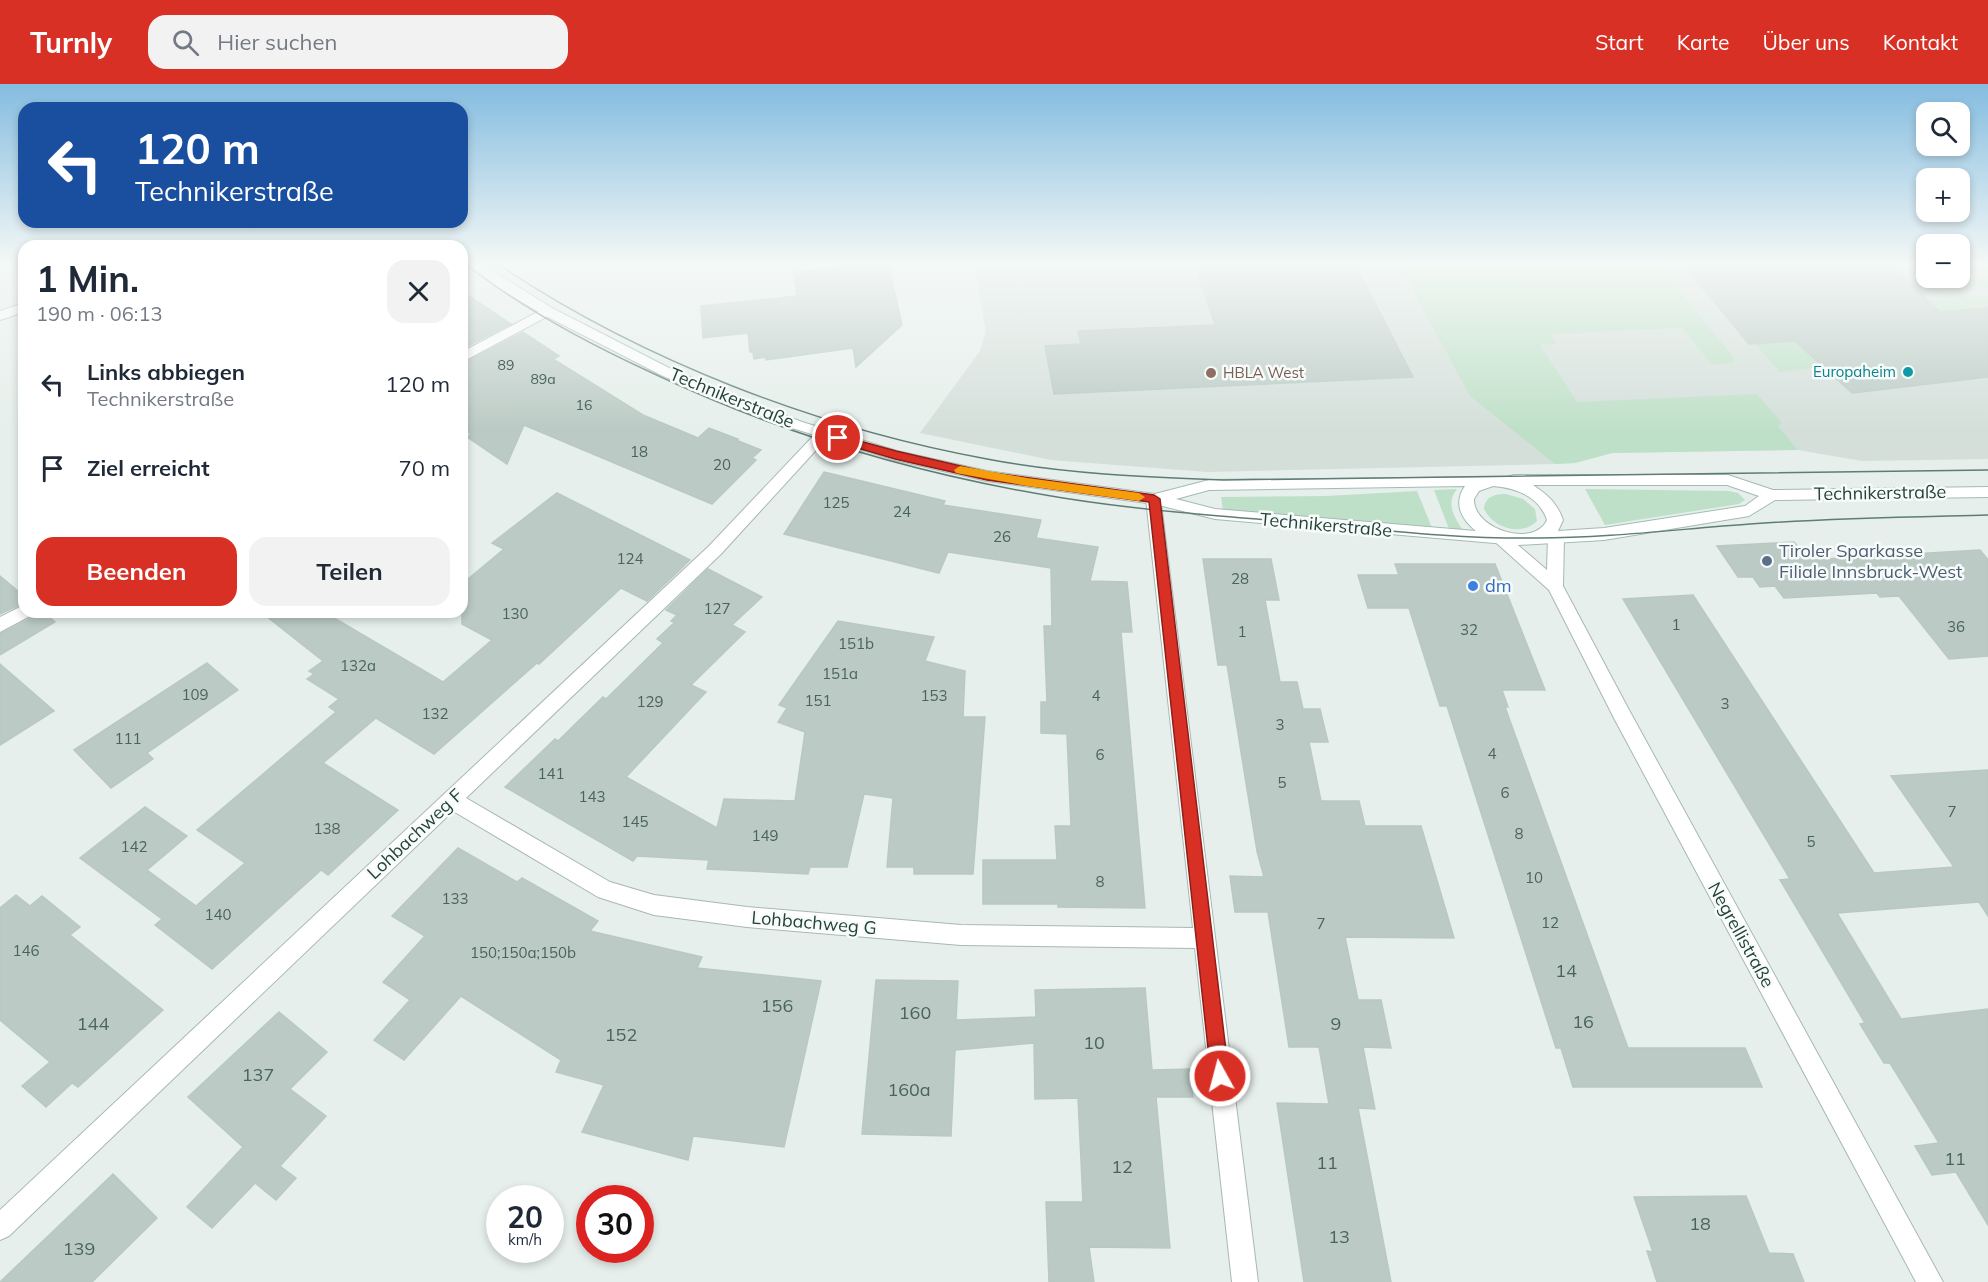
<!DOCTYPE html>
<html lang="de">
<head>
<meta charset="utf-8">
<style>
  :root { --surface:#fff; --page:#f2f2f3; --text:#1f2937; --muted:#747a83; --accent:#d93025 }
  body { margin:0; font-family:Mulish,sans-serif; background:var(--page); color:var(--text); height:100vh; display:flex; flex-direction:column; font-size:22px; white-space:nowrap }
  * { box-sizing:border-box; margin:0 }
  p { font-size:20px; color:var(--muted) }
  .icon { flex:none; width:33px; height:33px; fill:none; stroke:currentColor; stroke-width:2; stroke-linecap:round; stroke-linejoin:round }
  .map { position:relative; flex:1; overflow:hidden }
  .details { position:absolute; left:18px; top:156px; width:450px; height:378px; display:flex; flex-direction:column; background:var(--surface); border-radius:18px; box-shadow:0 3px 9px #0003 }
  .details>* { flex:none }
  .top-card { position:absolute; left:18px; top:18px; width:450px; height:126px; border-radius:18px; box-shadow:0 3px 9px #0003; background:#1a4fa0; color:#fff; overflow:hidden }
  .fabs { position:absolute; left:1916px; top:18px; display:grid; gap:12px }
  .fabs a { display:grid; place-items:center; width:54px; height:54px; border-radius:12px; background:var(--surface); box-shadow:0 3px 9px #0003; font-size:30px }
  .speed { position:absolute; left:486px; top:1101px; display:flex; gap:12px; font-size:30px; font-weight:700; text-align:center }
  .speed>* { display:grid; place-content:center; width:78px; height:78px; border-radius:50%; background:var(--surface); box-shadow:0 3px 9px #0003; line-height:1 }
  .speed small { font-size:15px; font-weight:400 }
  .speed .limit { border:9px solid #d22; background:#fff; color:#111 }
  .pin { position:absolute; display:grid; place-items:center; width:51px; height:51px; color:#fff; margin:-26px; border:3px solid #fff; border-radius:50%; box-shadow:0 2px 6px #0007 }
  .me { position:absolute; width:66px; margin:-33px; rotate:353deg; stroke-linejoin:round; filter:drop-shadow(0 0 4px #0008) }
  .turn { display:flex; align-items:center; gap:21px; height:126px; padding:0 18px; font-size:27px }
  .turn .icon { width:78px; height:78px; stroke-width:2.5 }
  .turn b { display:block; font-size:42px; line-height:51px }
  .round { display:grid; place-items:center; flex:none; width:63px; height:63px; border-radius:18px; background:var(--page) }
  .overview { display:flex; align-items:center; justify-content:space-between; height:102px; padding:0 18px }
  h1 { font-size:36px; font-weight:700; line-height:45px }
  .cta { display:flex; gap:12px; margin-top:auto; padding:12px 18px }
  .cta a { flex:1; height:69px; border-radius:18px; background:var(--accent); color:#fff; font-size:24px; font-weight:700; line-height:69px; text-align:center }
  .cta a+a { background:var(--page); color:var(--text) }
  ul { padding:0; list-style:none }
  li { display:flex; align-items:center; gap:18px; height:84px; padding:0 18px }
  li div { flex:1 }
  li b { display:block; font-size:22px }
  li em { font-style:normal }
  header { display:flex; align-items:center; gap:36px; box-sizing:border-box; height:84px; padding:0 30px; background:var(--accent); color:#fff }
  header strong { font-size:28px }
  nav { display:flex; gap:33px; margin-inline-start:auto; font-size:21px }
  .search { width:420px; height:54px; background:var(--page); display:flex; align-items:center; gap:15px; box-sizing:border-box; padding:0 21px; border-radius:18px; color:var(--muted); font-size:22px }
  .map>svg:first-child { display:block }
  .built { fill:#d4dfda }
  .green { fill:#bfe0c8 }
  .building { fill:#bbcac4; stroke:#b8c9c2; stroke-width:1.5 }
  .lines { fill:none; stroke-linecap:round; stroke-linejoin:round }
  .street-casing { stroke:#a8b8b2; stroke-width:2 }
  .secondary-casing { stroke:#a4bbb3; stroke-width:2 }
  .street { fill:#fff; fill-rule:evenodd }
  .secondary { fill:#fff; fill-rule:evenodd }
  .tram { stroke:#5f7d75; stroke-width:1.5 }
  .route { fill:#d93025; stroke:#8d1f18; stroke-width:1.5 }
  .slow { fill:#f59e0b }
  .culture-dot { fill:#0f9aa8; stroke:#f7fbf9; stroke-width:2 }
  .education-dot { fill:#8d6e63; stroke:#f7fbf9; stroke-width:2 }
  .service-dot { fill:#5c6f8a; stroke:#f7fbf9; stroke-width:2 }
  .shop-dot { fill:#3f7fe0; stroke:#f7fbf9; stroke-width:2 }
  .labels { text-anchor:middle; stroke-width:5; stroke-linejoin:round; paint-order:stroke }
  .far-number-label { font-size:14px; fill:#4a645c }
  .far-culture-label { font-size:15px; fill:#0d838f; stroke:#f7fbf9; text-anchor:end }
  .far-education-label { font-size:15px; fill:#785e54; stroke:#f7fbf9; text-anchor:start }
  .number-label { font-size:15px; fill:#4a645c }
  .street-label { font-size:18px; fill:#24423a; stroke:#f7fbf9 }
  .service-label { font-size:18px; fill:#4e5e75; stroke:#f7fbf9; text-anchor:start }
  .shop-label { font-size:18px; fill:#366cbe; stroke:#f7fbf9; text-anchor:start }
  .near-number-label { font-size:18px; fill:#4a645c }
</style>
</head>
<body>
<header>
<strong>Turnly</strong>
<div class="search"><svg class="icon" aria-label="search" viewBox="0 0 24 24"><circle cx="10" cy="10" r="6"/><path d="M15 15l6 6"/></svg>Hier suchen</div>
<nav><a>Start</a><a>Karte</a><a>Über uns</a><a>Kontakt</a></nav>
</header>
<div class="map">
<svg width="1988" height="1198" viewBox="0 0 1988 1198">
  <rect width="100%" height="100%" fill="#e6efeb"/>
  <!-- built -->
  <path class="built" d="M973,179H1396L1425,230L1398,179H1926V194H1959V179H1988V375L1862,377L1798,366L1612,369L1575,379L1555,380L1207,388L1051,376L920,349L980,267L986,247Z"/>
  <!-- green -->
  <g class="green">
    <path d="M1398,179H1656L1735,275L1732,279L1712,281L1682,244L1550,250L1556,260L1540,261L1577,318L1757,310L1782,339L1778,342L1798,366L1612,369L1575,379L1555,380L1470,312Z"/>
    <path d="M1902,179H1926V194H1959V179H1988V206L1934,209Z"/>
    <path d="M1988,212V224L1734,242L1926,216Z"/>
    <path d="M1805,256L1988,263L1780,288L1754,259Z"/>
    <path d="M1457,405C1446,419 1453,431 1462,445H1449L1434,406Z"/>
    <path d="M1585,405L1729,407L1738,409L1745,416L1739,420L1605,441Z"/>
    <path d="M1417,407L1432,444L1223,426L1221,413L1326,412Z"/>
    <path d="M1506,410L1523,415L1535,425L1537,437C1521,453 1493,444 1484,425C1485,412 1495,410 1506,410Z"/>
  </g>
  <!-- building -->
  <g class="building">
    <path d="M837,178H888L902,241L856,283L853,264L766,276V273L754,275L753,268H750L748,249L703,254L701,222L797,212L794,188L838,184Z"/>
    <path d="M1194,178H1354L1413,293L1054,310L1045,262L1081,260L1078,247L1215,241Z"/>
    <path d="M1681,178H1888L1940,228L1988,224V293L1852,309L1795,257L1749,260Z"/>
    <path d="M462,207L511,240L462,265Z"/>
    <path d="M523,248L559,272L553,275L643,331L698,354L709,344L738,355L736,356L761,366L752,374L756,376L712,420L524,341L507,380L467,353L471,350L462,344V280Z"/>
    <path d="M824,388L945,417L943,421L1041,436L1036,454L1098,463L1090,497L1127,498L1132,548H1121L1145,824L1058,823V820H983V776H1057L1055,742H1071L1067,650L1041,649V618H1047L1044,542H1052L1051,484L948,468L939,489L784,450Z"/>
    <path d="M557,409L690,476L647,517L621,504L539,580L537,579L434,670L376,634L323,679L398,726L328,791L321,786L212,885L155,841L162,835L80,774L145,723L187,752L147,786L196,822L245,779L197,746L336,628L329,623L339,615L307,595L314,590L309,587L323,577L261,528H324L443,598L492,556L462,540V500L504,465L492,459Z"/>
    <path d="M1794,458L1808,476L1980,466L1988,476V572L1949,575L1899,512L1880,513L1877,509L1784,514L1775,502L1760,503L1753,493H1738L1717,462Z"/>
    <path d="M1203,475H1271L1279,516H1265L1280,598H1297L1303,625H1320L1328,658H1309L1321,717H1359L1365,742H1421L1454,854L1345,853L1358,916H1381L1391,964L1363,963L1375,1025L1358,1024L1391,1198H1304L1277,1019L1329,1020L1319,963H1289L1268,828H1235L1230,792L1264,793L1257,767L1227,581H1218Z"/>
    <path d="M1395,480H1495L1545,606H1502L1508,623H1505L1628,964H1745L1762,1003H1573L1561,964H1556L1447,622H1440L1409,524H1368L1358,491H1399Z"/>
    <path d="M708,485L762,513L732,541L745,548L691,601L706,608L626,693L717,744L724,715L795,717L805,648L778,638L787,624L779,621L838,537L934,553L925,577L965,587L963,633H985L973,790H914V783H887L893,714L864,710L847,783H810L808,790L707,785L709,776L637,772L633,777L505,703L555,655L558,657L603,613L606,615L663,559L657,555L675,538L671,537L677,531L666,526Z"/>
    <path d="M0,492L24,512V519L0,530Z"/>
    <path d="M1693,511L1874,789L1954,783L1891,692L1988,686V832L1979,818L1837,829L1901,935L1988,925V1141L1956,1088L1932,1091L1915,1062L1939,1059L1890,979H1884L1860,940L1865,939L1780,796L1790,795L1623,515Z"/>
    <path d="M34,528H43L55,538L0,571V550L31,534Z"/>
    <path d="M207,579L238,606L147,669L153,675L111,704L74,666Z"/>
    <path d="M0,580L54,627L0,661Z"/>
    <path d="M458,764L517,798L522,794L598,837L590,847L702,873L697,884L821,897L784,1063L693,1052L688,1076L582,1048L604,1001L556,988L561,976L461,912L404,976L374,956L410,916L383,898L425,852L392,832Z"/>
    <path d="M16,811L30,822L42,812L80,843L70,851L163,926L78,1003L72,999L46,1023L22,1002L50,978L0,936V824Z"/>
    <path d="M876,896L958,897L956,936L1036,933L1035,906L1145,904L1152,986L1189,985L1193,1013H1156L1170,1164L1089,1163L1094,1198H1049L1046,1118H1083L1078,1014L1035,1015L1034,959L955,966L951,1052L862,1050Z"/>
    <path d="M279,928L327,968L290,1005L326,1032L280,1082L296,1094L276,1116L255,1099L212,1144L187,1123L243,1063L188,1013Z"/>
    <path d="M113,1090L157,1134L92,1198H0Z"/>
    <path d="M1746,1112L1769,1169L1793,1170L1804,1198H1657L1647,1167L1653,1168L1634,1113Z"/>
  </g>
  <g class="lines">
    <defs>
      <g id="street">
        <path d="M24,219V228L0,236V227Z"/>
        <path d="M547,223L554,227L552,230L462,278V268Z"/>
        <path d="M823,345L830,350L828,353L721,470L466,714L610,798L654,811L747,823L961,841L1193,844L1146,415L1148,411H1160L1258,1198H1232L1195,864L961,861L747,843L654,831L598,813L453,727L9,1152L0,1156V1126L709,462L818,347Z"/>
        <path d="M1556,447L1562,449L1564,453L1563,502L1629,626L1943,1198H1916L1615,636L1549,506L1492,455L1494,451H1506L1547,486L1548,453L1550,449Z"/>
        <path d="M24,521V528H32L30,532L0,548V533Z"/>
      </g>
      <path id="secondary" d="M467,179H480L552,224L673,286L802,338L897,367L987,387L1155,410L1209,396L1508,393L1514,391H1728L1773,406L1988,403V413L1775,416L1749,432L1604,456L1518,461L1215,435L1154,420L987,397L895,376L792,344L663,292L542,230L499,204ZM1533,401H1727L1759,412L1745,422L1604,444L1558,447L1563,436C1557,419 1548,411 1533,401ZM1465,402C1453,419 1461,435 1476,447L1215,425L1176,415L1209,406ZM1493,402C1516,404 1539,412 1547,436C1535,464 1473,446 1474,415L1479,407Z"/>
    </defs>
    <!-- street casing -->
    <use href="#street" class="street-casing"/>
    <!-- secondary casing -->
    <use href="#secondary" class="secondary-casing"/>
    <!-- street -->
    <use href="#street" class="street"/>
    <!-- secondary -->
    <use href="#secondary" class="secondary"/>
    <!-- tram -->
    <g class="tram">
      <path d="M464,179C520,223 583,257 648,287C780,350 919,391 1063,414C1139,426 1216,432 1292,438C1373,445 1455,455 1537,454C1608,454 1679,445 1750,440C1830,434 1909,433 1988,431"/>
      <path d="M496,179C640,276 817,344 987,375C1065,390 1144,393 1223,396L1988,386"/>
    </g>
  </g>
  <!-- sky -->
  <linearGradient id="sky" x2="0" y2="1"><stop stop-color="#84bce0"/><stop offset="0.52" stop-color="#f4f8f6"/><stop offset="1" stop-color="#f4f8f6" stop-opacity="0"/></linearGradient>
  <rect width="1988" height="346" fill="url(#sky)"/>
  <!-- route -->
  <path class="route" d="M838,351L896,367L987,388L1154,411L1160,415L1229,992L1226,998L1220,1001L1214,998L1211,992L1149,418L987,396L895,375L834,357V352Z"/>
  <!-- slow -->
  <path class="slow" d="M960,382L1027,394L1139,409L1145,413L1139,417L1027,402L956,389L954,386Z"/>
  <!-- markers -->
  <circle class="culture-dot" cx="1908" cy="288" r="6"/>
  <circle class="education-dot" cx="1211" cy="289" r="6"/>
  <circle class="service-dot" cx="1767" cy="477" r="6"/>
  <circle class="shop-dot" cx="1473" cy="502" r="6"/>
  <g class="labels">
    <!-- far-number labels -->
    <g class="far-number-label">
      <text x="506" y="286">89</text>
      <text x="543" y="300">89a</text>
      <text x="584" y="326">16</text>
    </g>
    <!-- far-culture labels -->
    <g class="far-culture-label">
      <text x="1896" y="293">Europaheim</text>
    </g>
    <!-- far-education labels -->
    <g class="far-education-label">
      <text x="1223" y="294">HBLA West</text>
    </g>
    <!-- number labels -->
    <g class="number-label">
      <text x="639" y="373">18</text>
      <text x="722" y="386">20</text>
      <text x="836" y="424">125</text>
      <text x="902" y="433">24</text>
      <text x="1002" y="458">26</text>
      <text x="630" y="480">124</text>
      <text x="1240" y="500">28</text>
      <text x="717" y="530">127</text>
      <text x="515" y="535">130</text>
      <text x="1676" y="546">1</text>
      <text x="1956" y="548">36</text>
      <text x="1469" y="551">32</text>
      <text x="1242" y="553">1</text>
      <text x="856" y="565">151b</text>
      <text x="358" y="587">132a</text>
      <text x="840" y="595">151a</text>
      <text x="195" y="616">109</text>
      <text x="934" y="617">153</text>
      <text x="1096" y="617">4</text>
      <text x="818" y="622">151</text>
      <text x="650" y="623">129</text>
      <text x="1725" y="625">3</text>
      <text x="435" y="635">132</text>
      <text x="1280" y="646">3</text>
      <text x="128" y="660">111</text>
      <text x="1492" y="675">4</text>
      <text x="1100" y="676">6</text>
      <text x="551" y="695">141</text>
      <text x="1282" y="704">5</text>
      <text x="1505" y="714">6</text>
      <text x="592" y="718">143</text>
      <text x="1952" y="733">7</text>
      <text x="635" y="743">145</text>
      <text x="327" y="750">138</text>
      <text x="1519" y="755">8</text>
      <text x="765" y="757">149</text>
      <text x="1811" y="763">5</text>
      <text x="134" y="768">142</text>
      <text x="1534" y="799">10</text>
      <text x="1100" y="803">8</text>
      <text x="455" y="820">133</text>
      <text x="218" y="836">140</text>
      <text x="1550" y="844">12</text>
      <text x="1321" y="845">7</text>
      <text x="26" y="872">146</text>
      <text x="523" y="874">150;150a;150b</text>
    </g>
    <!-- street labels -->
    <g class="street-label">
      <text transform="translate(732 314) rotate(22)" y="6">Technikerstraße</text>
      <text transform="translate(1880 409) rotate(-1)" y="6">Technikerstraße</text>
      <text transform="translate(1326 441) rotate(5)" y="6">Technikerstraße</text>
      <text transform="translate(415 750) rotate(-43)" y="6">Lohbachweg F</text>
      <text transform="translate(814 839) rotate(5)" y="6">Lohbachweg G</text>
      <text transform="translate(1741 851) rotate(61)" y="6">Negrellistraße</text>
    </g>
    <!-- service labels -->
    <g class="service-label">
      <text x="1779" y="473">Tiroler Sparkasse<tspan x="1779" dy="21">Filiale Innsbruck-West</tspan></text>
    </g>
    <!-- shop labels -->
    <g class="shop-label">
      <text x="1485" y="508">dm</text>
    </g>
    <!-- near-number labels -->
    <g class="near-number-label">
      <text x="1566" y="893">14</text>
      <text x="777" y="928">156</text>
      <text x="915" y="935">160</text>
      <text x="1583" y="944">16</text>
      <text x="93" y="946">144</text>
      <text x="1336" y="946">9</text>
      <text x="621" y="957">152</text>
      <text x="1094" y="965">10</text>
      <text x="258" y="997">137</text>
      <text x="909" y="1012">160a</text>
      <text x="1955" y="1081">11</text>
      <text x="1327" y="1085">11</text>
      <text x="1122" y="1089">12</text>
      <text x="1700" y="1146">18</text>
      <text x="1339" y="1159">13</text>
      <text x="79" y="1171">139</text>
    </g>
  </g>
</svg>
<div class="fabs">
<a><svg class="icon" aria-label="search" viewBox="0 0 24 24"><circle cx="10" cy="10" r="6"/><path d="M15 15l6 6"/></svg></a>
<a>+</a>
<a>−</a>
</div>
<div class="speed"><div>20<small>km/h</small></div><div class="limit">30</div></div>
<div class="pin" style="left:838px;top:354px;background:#d93025"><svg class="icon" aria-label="arrive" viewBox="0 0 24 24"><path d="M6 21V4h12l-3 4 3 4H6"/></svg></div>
<svg class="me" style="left:1220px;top:992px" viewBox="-20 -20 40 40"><circle r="17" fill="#d93025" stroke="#fff" stroke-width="3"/><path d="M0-11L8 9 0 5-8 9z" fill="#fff"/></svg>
<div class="top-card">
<div class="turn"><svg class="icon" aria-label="left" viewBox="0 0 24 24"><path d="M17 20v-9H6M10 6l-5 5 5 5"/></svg><div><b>120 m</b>Technikerstraße</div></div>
</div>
<section class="details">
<div class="overview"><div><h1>1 Min.</h1><p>190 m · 06:13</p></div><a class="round"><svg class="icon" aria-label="close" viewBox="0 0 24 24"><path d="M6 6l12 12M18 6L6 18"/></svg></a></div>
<ul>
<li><svg class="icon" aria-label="left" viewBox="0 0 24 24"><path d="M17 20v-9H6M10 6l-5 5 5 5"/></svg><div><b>Links abbiegen</b><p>Technikerstraße</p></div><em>120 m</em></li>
<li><svg class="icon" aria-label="arrive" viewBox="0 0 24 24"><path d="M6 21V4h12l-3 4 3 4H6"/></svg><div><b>Ziel erreicht</b></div><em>70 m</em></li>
</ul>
<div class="cta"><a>Beenden</a><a>Teilen</a></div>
</section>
</div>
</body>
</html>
